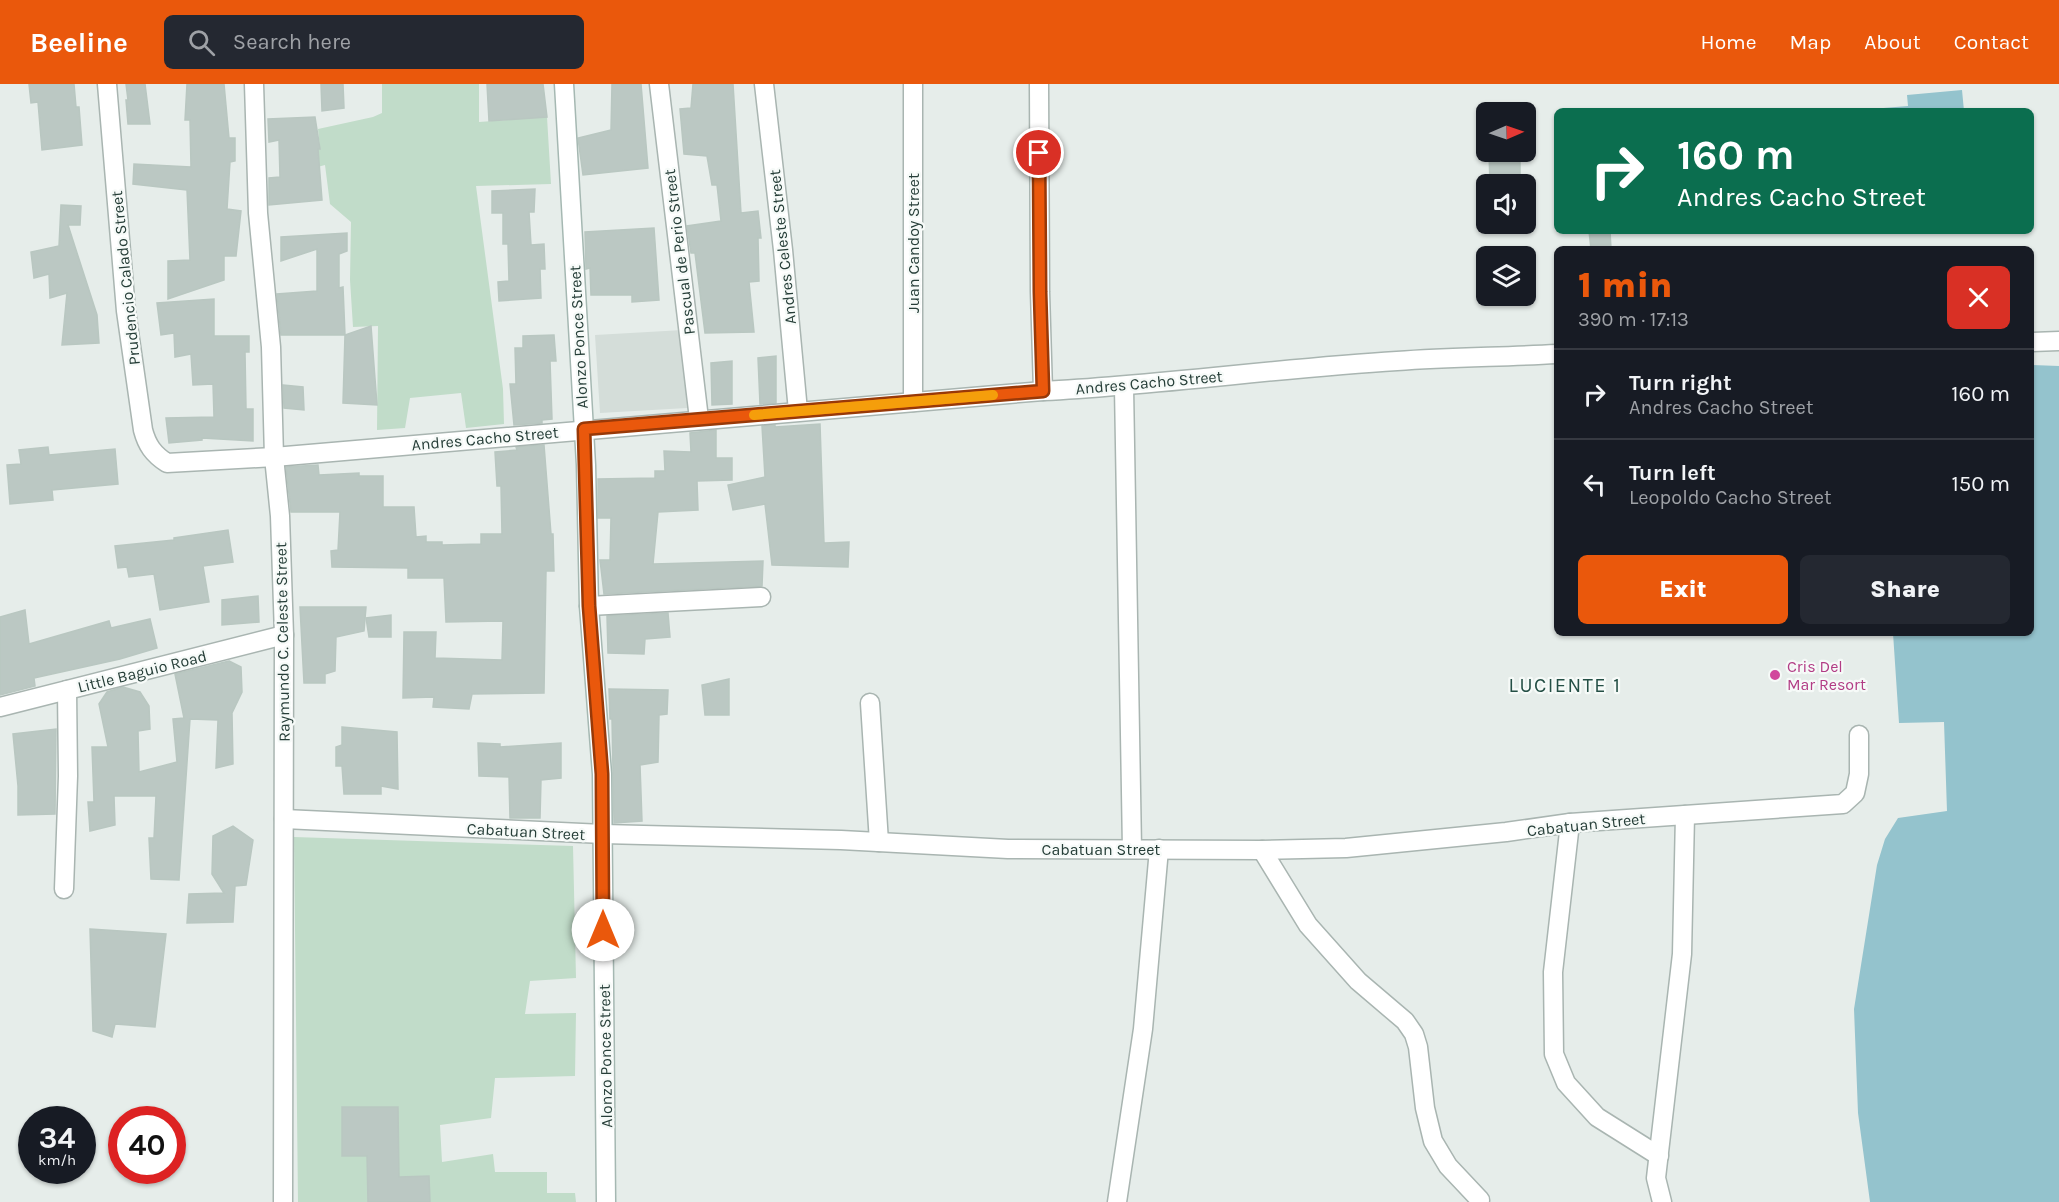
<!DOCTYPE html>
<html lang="en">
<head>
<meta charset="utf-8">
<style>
  :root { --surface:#171b24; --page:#242831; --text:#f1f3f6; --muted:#9ea1a6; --line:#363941; --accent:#ea580c }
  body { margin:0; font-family:Karla,sans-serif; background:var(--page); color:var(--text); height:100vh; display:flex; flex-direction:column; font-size:22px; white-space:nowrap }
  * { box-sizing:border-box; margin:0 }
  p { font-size:20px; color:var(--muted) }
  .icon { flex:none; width:33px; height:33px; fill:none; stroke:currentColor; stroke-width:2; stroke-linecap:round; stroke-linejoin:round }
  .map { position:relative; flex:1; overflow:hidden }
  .sheet { position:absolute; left:1554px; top:162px; width:480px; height:390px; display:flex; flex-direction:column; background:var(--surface); border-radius:9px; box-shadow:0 2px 4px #0004 }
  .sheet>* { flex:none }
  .guide { position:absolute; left:1554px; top:24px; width:480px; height:126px; border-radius:9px; box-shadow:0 2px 4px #0004; background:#0b6e4f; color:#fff; overflow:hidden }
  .needle { width:39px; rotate:88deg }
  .fabs { position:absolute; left:1476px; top:18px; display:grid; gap:12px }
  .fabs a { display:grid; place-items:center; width:60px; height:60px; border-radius:9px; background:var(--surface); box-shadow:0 2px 4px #0004; font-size:30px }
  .speed { position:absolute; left:18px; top:1022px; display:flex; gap:12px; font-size:30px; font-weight:700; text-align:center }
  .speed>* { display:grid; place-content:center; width:78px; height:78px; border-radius:50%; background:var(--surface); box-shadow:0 2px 4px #0004; line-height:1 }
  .speed small { font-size:15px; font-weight:400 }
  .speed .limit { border:9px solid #d22; background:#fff; color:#111 }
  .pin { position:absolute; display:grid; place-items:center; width:51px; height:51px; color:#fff; margin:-26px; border:3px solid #fff; border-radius:50%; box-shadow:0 2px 6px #0007 }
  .me { position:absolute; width:66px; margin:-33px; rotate:0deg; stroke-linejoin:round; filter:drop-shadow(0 0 4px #0008) }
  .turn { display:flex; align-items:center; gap:21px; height:126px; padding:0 24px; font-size:27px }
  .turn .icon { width:78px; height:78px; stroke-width:2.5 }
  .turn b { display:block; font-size:42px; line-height:51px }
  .round { display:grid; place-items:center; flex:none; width:63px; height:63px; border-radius:9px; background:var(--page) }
  .headline { display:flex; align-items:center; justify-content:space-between; height:102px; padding:0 24px }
  h1 { font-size:36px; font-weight:800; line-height:45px; color:var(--accent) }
  .action { display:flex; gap:12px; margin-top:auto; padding:12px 24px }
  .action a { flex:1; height:69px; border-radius:9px; background:var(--accent); color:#fff; font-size:24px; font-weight:800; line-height:69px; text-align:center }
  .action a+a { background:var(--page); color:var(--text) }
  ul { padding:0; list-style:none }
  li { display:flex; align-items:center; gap:18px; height:90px; padding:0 24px; border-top:2px solid var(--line) }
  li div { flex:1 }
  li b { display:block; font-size:22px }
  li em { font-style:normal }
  header { display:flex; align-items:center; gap:36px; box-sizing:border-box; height:84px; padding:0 30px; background:var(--accent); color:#fff }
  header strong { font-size:28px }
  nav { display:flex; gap:33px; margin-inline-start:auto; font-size:21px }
  .search { width:420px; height:54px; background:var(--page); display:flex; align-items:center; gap:15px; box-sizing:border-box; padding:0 21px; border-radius:9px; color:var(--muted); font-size:22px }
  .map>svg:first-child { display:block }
  .built { fill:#d4ddd9 }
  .green { fill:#c1dcc9 }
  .water { fill:#94c3cd }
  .building { fill:#bbc8c3; stroke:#b9c7c1; stroke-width:1.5 }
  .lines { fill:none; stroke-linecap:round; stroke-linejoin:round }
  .street-casing { stroke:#a9b5b1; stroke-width:21 }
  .secondary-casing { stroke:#a5b8b2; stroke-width:21 }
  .street { stroke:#fff; stroke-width:18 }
  .secondary { stroke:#fff; stroke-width:18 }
  .route-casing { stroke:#983908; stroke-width:15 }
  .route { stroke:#ea580c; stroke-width:10 }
  .slow { stroke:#f59e0b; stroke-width:10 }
  .hotel-dot { fill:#d1479c; stroke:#f6faf8; stroke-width:2 }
  .labels { text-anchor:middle; stroke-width:4.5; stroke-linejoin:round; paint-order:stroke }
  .street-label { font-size:16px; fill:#263e38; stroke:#f6faf8 }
  .hotel-label { font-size:16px; fill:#b23c85; stroke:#f6faf8; text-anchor:start }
  .quarter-label { font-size:20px; letter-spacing:1.5px; fill:#244f45; stroke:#f6faf8 }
</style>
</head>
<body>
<header>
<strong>Beeline</strong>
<div class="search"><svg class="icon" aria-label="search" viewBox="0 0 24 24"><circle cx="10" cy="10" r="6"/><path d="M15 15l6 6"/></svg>Search here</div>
<nav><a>Home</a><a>Map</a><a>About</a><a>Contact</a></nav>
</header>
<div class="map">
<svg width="2059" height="1118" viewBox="0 0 2059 1118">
  <rect width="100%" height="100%" fill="#e6edea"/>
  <!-- built -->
  <path class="built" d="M683,246L687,324L600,329L595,251Z"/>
  <!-- green -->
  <g class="green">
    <path d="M382,0H479V38L547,33L551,100L476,102L503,305L504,340L466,344L461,309L410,314L405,344L377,346L378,242L353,243L350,196L351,138L330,120L325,81L302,87V66L320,65L318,45L373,33L382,29Z"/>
    <path d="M294,753L573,762L576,894L530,897L525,930L576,929L575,992L495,994L491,1034L440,1041L442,1078L493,1070L495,1088H547V1109H575L576,1118H298Z"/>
  </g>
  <!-- water -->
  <g class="water">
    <path d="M1962,6L1964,27H1872L1871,25L1908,22L1907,11Z"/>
    <path d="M2031,281L2059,282V1118H1870L1858,1029L1854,925L1877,781L1885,755L1898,734L1947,727L1944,638L1899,639L1893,549H2031Z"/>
  </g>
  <!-- building -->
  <g class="building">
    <path d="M29,0H74L76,23H79L82,61L42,66L38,18L31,19Z"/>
    <path d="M126,0H145L150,40H128L126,16H128Z"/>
    <path d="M187,0H224L229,54H235V77L230,78L227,125L241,127L236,172H224V196L168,215V177L190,176L187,106L133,100L134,80L191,83L190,36H185Z"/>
    <path d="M321,0H343L344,24L322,27Z"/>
    <path d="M487,0H543L547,33L489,37Z"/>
    <path d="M612,0H641L648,84L583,91L578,54L611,46Z"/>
    <path d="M693,0H733L741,129L758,127L761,154H758L759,197L749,198L754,248L705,249L695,169H691L687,142L721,137L717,101H712L707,72L684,70L680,25L691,24Z"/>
    <path d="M315,33L320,65H318L322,116L269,121V94L280,93L279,56L269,58L268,35Z"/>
    <path d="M1489,68H1520V100H1490Z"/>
    <path d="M535,105L534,128H529L531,161L544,160L545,185H540L541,214L499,217L498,198L509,197L508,160H503V129H492V107Z"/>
    <path d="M61,121L81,122L80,141H68L97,231L99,259L62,261L67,209L50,214L49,190L34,194L31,168L59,162Z"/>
    <path d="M654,144L659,216L632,218V211H591L590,184L586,185L585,148Z"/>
    <path d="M1589,147H1610L1611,165H1591Z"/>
    <path d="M347,149V167L339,170V204L343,203L345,251H281L277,210L317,207V165L281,177V153Z"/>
    <path d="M214,215V252H249V268H245L246,325H253V357L202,354V356L169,359L166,334L214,333L213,300L193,301L191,270L175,273L174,249L161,251L157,219Z"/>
    <path d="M371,242L377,321L343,319L345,251Z"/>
    <path d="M554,251L556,277H550L552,335L542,336V339L514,341L510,300H516L515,264H523V252Z"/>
    <path d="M776,272V319L760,320L758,274Z"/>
    <path d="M732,277V320L712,321L711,279Z"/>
    <path d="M283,301L303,303L304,326L284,324Z"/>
    <path d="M820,340L824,459L849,458L848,483L772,481L765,420L733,426L728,401L765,393L762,342L775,341V343Z"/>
    <path d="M716,346V374H732V396L697,397L698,426L658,428L653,480L763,477L762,502L604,510L600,476H610L611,434H598V395L655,394V387H665L664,367L691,368L690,349Z"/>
    <path d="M544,361L551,450H553L554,487H546L544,609L472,610L469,625L433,623L434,613L403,614L404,548H436L435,574L502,576L503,537L446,538L444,494H408V484L332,483L331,467L338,466L340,428H291L286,383L318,381L319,391L359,389V392H383V423H414L416,453L426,452V458H442V461L481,460V450H502L501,402H497L495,368L517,366L516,363Z"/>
    <path d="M48,363L49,371L115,365L118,400L52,406L53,416L10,420L7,381L21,380L19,366Z"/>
    <path d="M228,446L233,478L203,482L209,518L160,526L154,490L129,493L127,483L118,484L115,462L174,456V454Z"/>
    <path d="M258,512L259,538L222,541V516Z"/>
    <path d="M300,523H366L364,547L336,553L335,587L325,590V599H304Z"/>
    <path d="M25,526L29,560L109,537L111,544L150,535L157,564L120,575L34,594L35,602L0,611V533Z"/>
    <path d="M668,529L670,553L645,555L644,570L608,569L607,532Z"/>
    <path d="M391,531V553H369L366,534Z"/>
    <path d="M229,577L241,583L242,608L232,629L233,680L216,684L218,636L190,635L179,796L151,795L149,754H154L156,712H114L115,741L90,747L88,718H94L92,663H108L99,620L107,608L123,603L140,608L149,622L150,645L138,647L139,688L177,678L173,635L184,634L175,590Z"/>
    <path d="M729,595V631H705L702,601Z"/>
    <path d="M609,605L668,606L667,630L659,631L658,678L640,681L642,737L614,739L612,635H610Z"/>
    <path d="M342,643L397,648L398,705L381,702V710H344L342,682H336V663L342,661Z"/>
    <path d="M56,645L55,730L18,731V702L13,650Z"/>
    <path d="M478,659L500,660V663L561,659V694L541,696L540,734H510L509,693L479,692Z"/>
    <path d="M233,742L253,756L246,801L235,802L233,838L187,839L189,810L224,809L212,790L213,752Z"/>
    <path d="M90,845L166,850L155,943L115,940L112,953L93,947Z"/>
    <path d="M342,1023H398L399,1093L429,1092L430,1118H368L367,1072H342Z"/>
  </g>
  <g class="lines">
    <defs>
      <g id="street">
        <path d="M107,0L126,227L143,346C147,361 153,370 167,379L274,373L1043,307C1162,301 1279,284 1397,277C1451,273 1504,273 1557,270"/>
        <path d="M254,0L258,129L271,263L274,373L280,432L284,551L283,1118"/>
        <path d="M659,0L699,335"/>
        <path d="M764,0L783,166L798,327"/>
        <path d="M913,0V318"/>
        <path d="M1039,0L1040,208L1043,307"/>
        <path d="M2031,258L2059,257"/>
        <path d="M1124,303L1132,765"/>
        <path d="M589,522L761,513"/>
        <path d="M870,619L879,758"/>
        <path d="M0,623L284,551"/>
        <path d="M284,735L603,750L841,756L1008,765L1262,766L1346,764L1506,748L1570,739L1843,720L1855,709L1859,690V651"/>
        <path d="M1570,739L1553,888L1554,970L1566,999L1597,1033L1659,1072"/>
        <path d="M1262,766L1308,841L1358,897L1405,937L1414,950L1418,963L1425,1024L1433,1057L1448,1082L1480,1116"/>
        <path d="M64,805L68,692L67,606"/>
        <path d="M1117,1118L1143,945L1159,765"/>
        <path d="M1662,1118L1656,1094L1682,870L1685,731"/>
      </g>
      <path id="secondary" d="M564,0L586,381L589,522L602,690L606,1118"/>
    </defs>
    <!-- street casing -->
    <use href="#street" class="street-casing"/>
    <!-- secondary casing -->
    <use href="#secondary" class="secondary-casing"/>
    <!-- street -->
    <use href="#street" class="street"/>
    <!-- secondary -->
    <use href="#secondary" class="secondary"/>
  </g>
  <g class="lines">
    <defs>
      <path id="route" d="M603,846L602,690L589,522L584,345L1043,307L1040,208L1039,69"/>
    </defs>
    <!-- route casing -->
    <use href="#route" class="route-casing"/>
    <!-- route -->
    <use href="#route" class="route"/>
    <!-- slow -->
    <path class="slow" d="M754,331L993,311"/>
  </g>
  <!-- markers -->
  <circle class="hotel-dot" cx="1775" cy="591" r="6"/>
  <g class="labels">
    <!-- street labels -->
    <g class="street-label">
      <text transform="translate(913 159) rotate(-90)" y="6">Juan Candoy Street</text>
      <text transform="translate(782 163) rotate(-96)" y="6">Andres Celeste Street</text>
      <text transform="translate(679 168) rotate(-97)" y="6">Pascual de Perio Street</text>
      <text transform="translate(125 194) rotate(-96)" y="6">Prudencio Calado Street</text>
      <text transform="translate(578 253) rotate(-93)" y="6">Alonzo Ponce Street</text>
      <text transform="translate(1149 298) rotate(-5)" y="6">Andres Cacho Street</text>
      <text transform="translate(485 354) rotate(-5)" y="6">Andres Cacho Street</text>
      <text transform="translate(282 558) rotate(-91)" y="6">Raymundo C. Celeste Street</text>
      <text transform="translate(142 587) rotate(-14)" y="6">Little Baguio Road</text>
      <text transform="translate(1586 740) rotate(-6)" y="6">Cabatuan Street</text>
      <text transform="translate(526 747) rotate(3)" y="6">Cabatuan Street</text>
      <text x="1101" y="771">Cabatuan Street</text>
      <text transform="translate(605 972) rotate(-91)" y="6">Alonzo Ponce Street</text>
    </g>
    <!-- hotel labels -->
    <g class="hotel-label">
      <text x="1787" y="588">Cris Del<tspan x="1787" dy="18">Mar Resort</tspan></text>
    </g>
    <!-- quarter labels -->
    <g class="quarter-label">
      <text x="1565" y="608">LUCIENTE 1</text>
    </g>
  </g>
</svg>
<div class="fabs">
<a><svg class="needle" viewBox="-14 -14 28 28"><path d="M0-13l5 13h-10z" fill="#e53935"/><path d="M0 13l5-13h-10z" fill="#9ea1a6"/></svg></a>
<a><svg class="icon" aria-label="sound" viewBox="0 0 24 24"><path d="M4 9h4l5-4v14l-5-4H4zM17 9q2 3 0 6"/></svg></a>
<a><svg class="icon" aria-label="layers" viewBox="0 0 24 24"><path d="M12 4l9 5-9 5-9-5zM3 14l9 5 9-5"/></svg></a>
</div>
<div class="speed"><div>34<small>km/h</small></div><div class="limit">40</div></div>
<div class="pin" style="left:1039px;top:69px;background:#d93025"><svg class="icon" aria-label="arrive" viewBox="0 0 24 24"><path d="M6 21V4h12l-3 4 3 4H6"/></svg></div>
<svg class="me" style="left:603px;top:846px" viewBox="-20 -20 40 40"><circle r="19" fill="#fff"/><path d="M0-13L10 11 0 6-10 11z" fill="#ea580c"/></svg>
<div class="guide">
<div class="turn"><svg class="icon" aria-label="right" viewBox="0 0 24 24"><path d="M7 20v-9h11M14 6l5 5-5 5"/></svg><div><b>160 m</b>Andres Cacho Street</div></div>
</div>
<section class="sheet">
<div class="headline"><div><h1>1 min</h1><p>390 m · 17:13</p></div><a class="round" style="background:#d93025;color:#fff"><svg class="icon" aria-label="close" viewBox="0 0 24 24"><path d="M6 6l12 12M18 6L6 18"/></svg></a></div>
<ul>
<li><svg class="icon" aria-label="right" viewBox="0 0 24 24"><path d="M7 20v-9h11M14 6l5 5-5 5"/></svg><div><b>Turn right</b><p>Andres Cacho Street</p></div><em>160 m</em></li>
<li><svg class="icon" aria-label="left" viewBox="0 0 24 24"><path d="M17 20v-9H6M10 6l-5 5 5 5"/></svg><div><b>Turn left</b><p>Leopoldo Cacho Street</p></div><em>150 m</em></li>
</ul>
<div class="action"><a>Exit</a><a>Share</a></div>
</section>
</div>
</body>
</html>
